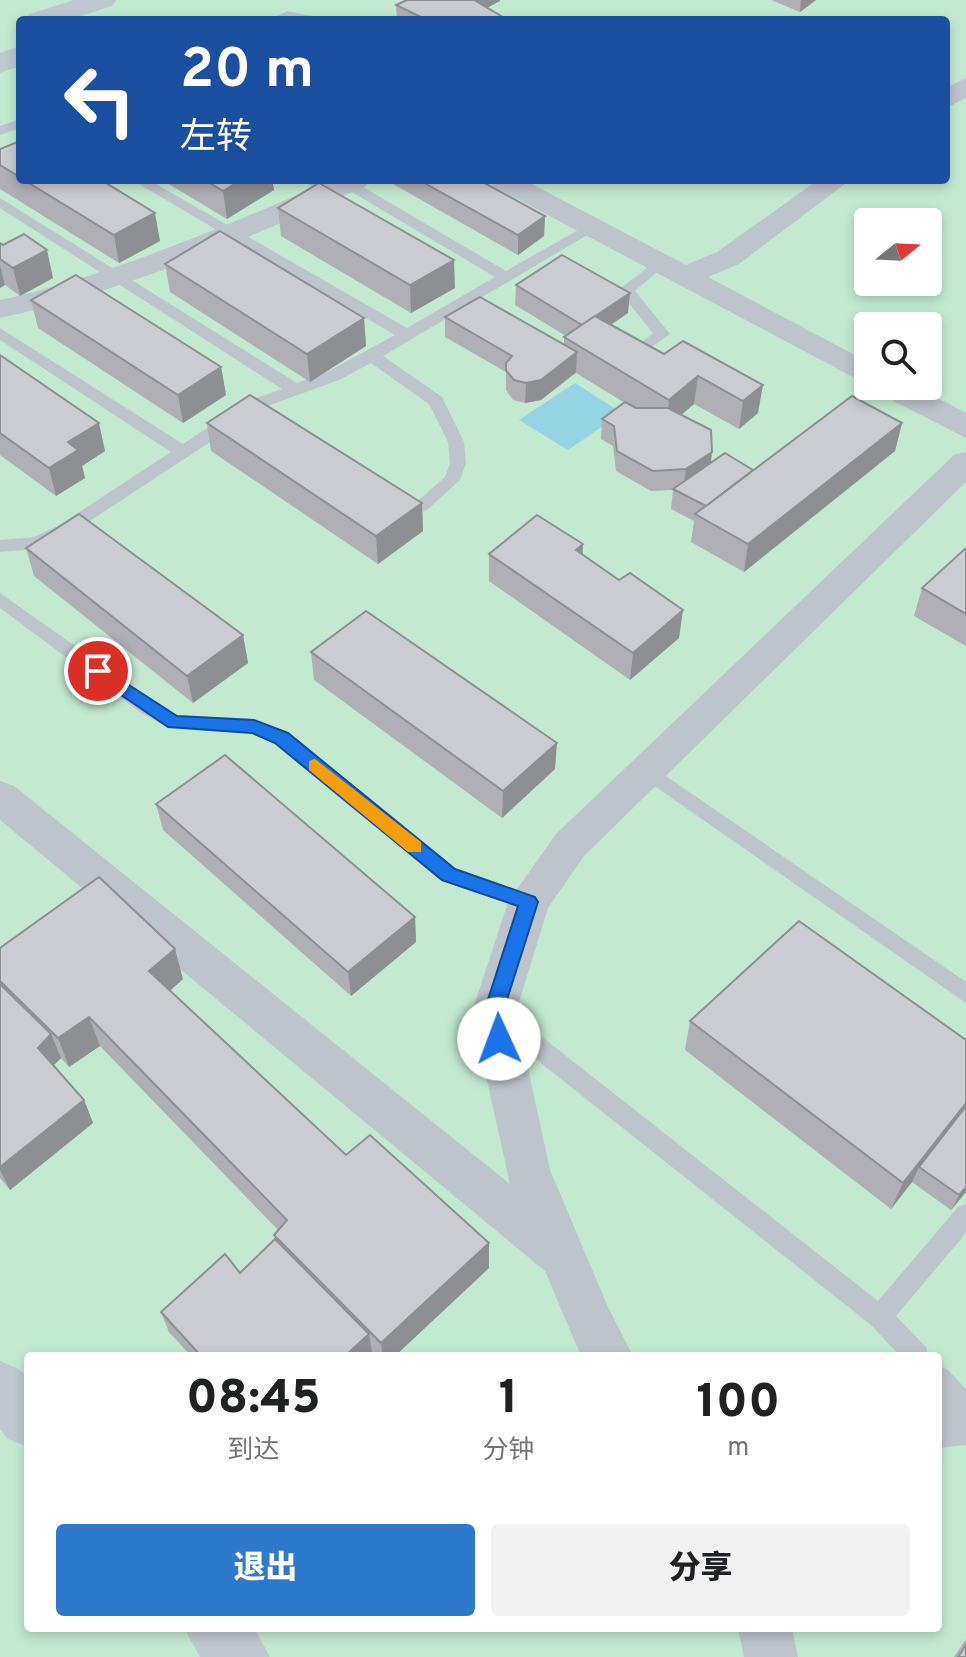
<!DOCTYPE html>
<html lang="zh">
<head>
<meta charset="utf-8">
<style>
  :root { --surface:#fff; --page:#f2f2f2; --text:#202124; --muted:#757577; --accent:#2d79ce }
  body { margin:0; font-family:Overpass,"Noto Sans SC",sans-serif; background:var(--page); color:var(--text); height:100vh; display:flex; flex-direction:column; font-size:30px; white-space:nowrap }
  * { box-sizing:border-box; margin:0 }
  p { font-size:26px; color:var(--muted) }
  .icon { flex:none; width:44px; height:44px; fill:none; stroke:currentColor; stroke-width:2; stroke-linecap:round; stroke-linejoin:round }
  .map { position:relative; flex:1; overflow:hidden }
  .details { position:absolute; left:24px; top:1352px; width:918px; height:280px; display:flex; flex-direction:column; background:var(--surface); border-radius:8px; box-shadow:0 4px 12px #0003 }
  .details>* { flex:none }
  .top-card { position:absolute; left:16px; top:16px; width:934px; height:168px; border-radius:8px; box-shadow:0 4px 12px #0003; background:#1a4fa0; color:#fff; overflow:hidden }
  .needle { width:52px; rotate:72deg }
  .fabs { position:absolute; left:854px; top:208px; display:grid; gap:16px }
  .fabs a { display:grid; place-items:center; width:88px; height:88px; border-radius:8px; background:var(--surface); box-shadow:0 4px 12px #0003; font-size:40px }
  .pin { position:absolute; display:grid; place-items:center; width:68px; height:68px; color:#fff; margin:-34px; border:4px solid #fff; border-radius:50%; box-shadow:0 2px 8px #0007 }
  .me { position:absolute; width:88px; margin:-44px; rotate:358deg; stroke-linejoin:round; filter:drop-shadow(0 0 6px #0008) }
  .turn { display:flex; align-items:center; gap:28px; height:168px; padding:0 32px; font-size:36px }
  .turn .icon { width:104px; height:104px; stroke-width:2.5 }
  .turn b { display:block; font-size:56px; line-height:68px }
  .eta { display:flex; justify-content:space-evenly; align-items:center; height:136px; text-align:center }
  .eta b { font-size:48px; font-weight:800; line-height:56px }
  .primary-button { display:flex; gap:16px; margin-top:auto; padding:16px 32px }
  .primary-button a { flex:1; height:92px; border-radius:8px; background:var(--accent); color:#fff; font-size:32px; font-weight:800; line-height:92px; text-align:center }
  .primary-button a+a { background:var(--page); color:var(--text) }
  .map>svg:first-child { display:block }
  .green { fill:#c3ead1; fill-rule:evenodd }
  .water { fill:#95d5e3 }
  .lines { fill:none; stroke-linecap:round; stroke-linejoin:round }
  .lane { fill:#bdc4cb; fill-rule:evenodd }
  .street { fill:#bdc4cb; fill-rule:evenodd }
  .secondary { fill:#bfc8d1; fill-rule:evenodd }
  .wall { fill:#afafb5 }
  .shaded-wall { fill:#8e8f93 }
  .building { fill:#cbccd2; stroke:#8e8f93; stroke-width:2 }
  .route { fill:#1a73e8; stroke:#114b97; stroke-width:2 }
  .slow { fill:#f59e0b }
</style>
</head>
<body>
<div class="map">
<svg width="966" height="1657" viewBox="0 0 966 1657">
  <rect width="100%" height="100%" fill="#f2f0f0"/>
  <!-- green -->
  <path class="green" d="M0,0H966V1657H0ZM20,20H946V180H20ZM868,222H928V282H868ZM868,326H928V386H868ZM28,1356H938V1628H28Z"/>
  <!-- water -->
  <path class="water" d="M575,383L622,413L568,450L519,420Z"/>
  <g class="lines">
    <!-- lane -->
    <g class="lane">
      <path d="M288,11L330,20H267Z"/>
      <path d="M20,119V128L0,135V126Z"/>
      <path d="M132,180H149L407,328L495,277L345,188L317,189L300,180L353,181L506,271L587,225L599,228L383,356L442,397L464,442L466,463L460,480L427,510L421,512L412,506L445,477L450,463L448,442L429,404L371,363L339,380L262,408L70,534L37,549L0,552V540L34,537L58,526L171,452L0,340V328L183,444L250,400L282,389L0,208V198L297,383L327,372L395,335Z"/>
      <path d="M659,259L664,260V266L635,291L670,334L640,355L632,350L653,333L618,290Z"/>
      <path d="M0,593L154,702L177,715L254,719L289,733L456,869L536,896L539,902L536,908L529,911L442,881L275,743L252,733L167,727L140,712L0,608Z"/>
      <path d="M647,763L966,982V1003L640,776L637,771L640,766Z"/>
      <path d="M501,1009L509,1011L878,1301L958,1207L966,1204V1233L896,1316L926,1347L929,1356H900L871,1325L493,1025L490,1018L493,1011Z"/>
      <path d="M938,1366L947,1369L966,1389V1420L957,1416L938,1396Z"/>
    </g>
    <!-- street -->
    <g class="street">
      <path d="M966,78V98L946,108V88Z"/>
      <path d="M332,180H370L366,186C248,238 126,291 0,318V300C110,276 228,225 332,180Z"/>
      <path d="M489,180H524L686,265L717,252L818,180H850L739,264L708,277L868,362V385L493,186Z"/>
      <path d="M873,386H914L966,413V438L878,393Z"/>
      <path d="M966,452V482L584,856L548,908L516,1012L550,1170L608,1307L633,1356H581L545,1271L0,820V781L14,786L510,1184L472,1012L508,902L556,834L954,455Z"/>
      <path d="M966,1395V1445L938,1448V1398Z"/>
      <path d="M738,1628H792L798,1657H744Z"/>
    </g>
    <!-- secondary -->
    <g class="secondary">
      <path d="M74,0H116L112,6L68,20H25L29,14Z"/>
      <path d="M20,46V66L0,73V53Z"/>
      <path d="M0,1361L19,1369L28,1378V1447L8,1439L0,1429Z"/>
      <path d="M184,1628H254L270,1657H200Z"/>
    </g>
  </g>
  <!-- wall -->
  <g class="wall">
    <path d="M771,0H816L800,12Z"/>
    <path d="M500,1L487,7L503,17L502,20H397L396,5Z"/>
    <path d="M20,141V180H101L160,241L119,263L0,189V149Z"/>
    <path d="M162,180H272L274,190L227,219Z"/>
    <path d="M386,180H479L545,216L544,236L518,255Z"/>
    <path d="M278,208L455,288L411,313L281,236Z"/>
    <path d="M0,243L53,278L20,296L5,285L0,288Z"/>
    <path d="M165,264L364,318L366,346L310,382L170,292Z"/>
    <path d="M516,285L628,313L611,325L664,354L683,341L758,413L739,429L694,404L681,415L711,463L753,470L902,423L895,451L744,572L691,542L694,521L671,509L673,490L651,491L616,471L613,446L601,439L602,419L625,403L576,373L541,400L525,403L513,400L506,390V372L445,337V317L564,345V337L566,336L515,305Z"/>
    <path d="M31,300L221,367L226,395L183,423L38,328Z"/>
    <path d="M0,355L105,451L82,466L85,478L56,496L0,455Z"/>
    <path d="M207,423L422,503L423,531L378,564L211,451Z"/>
    <path d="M26,548L243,635L248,663L193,703L34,576Z"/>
    <path d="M966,548V646L914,616L922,588Z"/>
    <path d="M489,554L583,555L619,580L679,638L630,680L489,581Z"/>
    <path d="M311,652L555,769L502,818L314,680Z"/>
    <path d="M156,804L415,917L416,942L351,996L163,830Z"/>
    <path d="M0,948L183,979L170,991L346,1155L489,1243V1268L395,1356H375L372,1353L369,1356H191L169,1332L161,1312L240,1273L275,1239L274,1235L278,1230L100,1046L69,1067L61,1058L54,1065L84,1100L93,1123L10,1190L0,1178Z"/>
    <path d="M690,1021L966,1192L951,1210L912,1182L891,1209L685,1050Z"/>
    <path d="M966,1639V1657H954Z"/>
  </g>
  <!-- shaded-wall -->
  <g class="shaded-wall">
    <path d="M469,0H500V1L470,17Z"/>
    <path d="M801,0H816L800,12Z"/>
    <path d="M241,180H272L274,190L227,219L223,191Z"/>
    <path d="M155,213L160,241L119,263L114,235Z"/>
    <path d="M545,216L544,236L518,255V235Z"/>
    <path d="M47,250L53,278L20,296L13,268Z"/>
    <path d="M454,260L455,288L411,313L410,285Z"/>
    <path d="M0,265L5,285L0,288Z"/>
    <path d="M630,293L628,313L581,345L582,325Z"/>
    <path d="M364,318L366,346L310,382L307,354Z"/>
    <path d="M577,352L576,372L541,400L525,403L526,383Z"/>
    <path d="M221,367L226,395L183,423L178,395Z"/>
    <path d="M698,376L694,404L666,428L669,400Z"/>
    <path d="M763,385L758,413L739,429L743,401Z"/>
    <path d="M99,423L105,451L82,466L85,478L56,496L49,468L68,442Z"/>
    <path d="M902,423L895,451L744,572L748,544Z"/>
    <path d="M712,452L710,472L683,489L686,469Z"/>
    <path d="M422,503L423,531L378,564L376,536Z"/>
    <path d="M583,544L582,572L576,550Z"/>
    <path d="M683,610L679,638L630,680L633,653Z"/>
    <path d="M243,635L248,663L193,703L187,676Z"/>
    <path d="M557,743L555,769L502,818L503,791Z"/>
    <path d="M415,917L416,942L351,996L348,972Z"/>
    <path d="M175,949L183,979L158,1001L149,971Z"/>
    <path d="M89,1017L100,1046L69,1067L58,1038Z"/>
    <path d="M51,1034L61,1058L48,1071L38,1048Z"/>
    <path d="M84,1100L93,1123L10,1190L0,1170V1167Z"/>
    <path d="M966,1103V1114L919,1167L912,1182L891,1209L903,1183Z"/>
    <path d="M966,1187V1192L951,1210L959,1195Z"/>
    <path d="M489,1243V1268L395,1356H383L381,1343Z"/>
    <path d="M369,1334L372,1353L369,1356H345Z"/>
  </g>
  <!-- building -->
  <g class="building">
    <path d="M407,0H474L503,17L496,20H427L396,5Z"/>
    <path d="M20,141V177L0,165V149Z"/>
    <path d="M24,180H101L155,213L114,235Z"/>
    <path d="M205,180H241L223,191Z"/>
    <path d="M419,180H479L545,216L518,235Z"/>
    <path d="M319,183L454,260L410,285L278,208Z"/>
    <path d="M220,231L364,318L307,354L165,264Z"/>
    <path d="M24,234L47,250L13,268L0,259V243L3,245Z"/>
    <path d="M562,255L630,293L582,325L516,285Z"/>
    <path d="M76,275L221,367L178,395L31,300Z"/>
    <path d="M480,297L577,352L541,380L526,383L514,380L506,370V363L512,356L445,317Z"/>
    <path d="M595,316L664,354L683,341L763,385L743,401L698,376L669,400L564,337Z"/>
    <path d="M0,355L99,423L68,442L78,450L49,468L0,433Z"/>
    <path d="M250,395L422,503L376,536L207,423Z"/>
    <path d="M852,396L902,423L748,544L695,514Z"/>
    <path d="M625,402L636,408H668L711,430L712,452L686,469L653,471L617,451L614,426L602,419Z"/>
    <path d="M725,453L753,470L706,506L673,489Z"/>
    <path d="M79,514L243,635L187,676L26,548Z"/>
    <path d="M537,515L583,544L576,550L619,580L630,573L683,610L633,653L489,554Z"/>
    <path d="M966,548V614L922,588Z"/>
    <path d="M366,611L557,743L503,791L311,652Z"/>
    <path d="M225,755L415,917L348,972L156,804Z"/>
    <path d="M99,877L175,949L149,971L346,1155L370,1135L489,1243L381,1343L274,1235L287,1220L89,1017L58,1038L0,981V948Z"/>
    <path d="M799,921L966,1040V1103L903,1183L690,1021Z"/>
    <path d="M0,984L51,1034L38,1048L84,1100L0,1167Z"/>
    <path d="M966,1106V1187L959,1195L919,1167Z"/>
    <path d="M275,1239L369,1334L345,1356H201L161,1312L225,1254L240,1273Z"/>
    <path d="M966,1645V1657H958Z"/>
  </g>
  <!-- route -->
  <path class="route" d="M98,665L177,716L254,720L288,733L455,869L535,897L538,902L503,1012L509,1039L506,1045H492L484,1012L518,906L442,880L275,743L252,733L168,727L92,675V667Z"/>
  <!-- slow -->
  <path class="slow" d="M315,759L421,842V852H408L309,770V761Z"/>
</svg>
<div class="fabs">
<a><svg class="needle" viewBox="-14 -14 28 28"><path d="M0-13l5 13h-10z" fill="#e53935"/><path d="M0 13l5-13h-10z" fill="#757577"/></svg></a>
<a><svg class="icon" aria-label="search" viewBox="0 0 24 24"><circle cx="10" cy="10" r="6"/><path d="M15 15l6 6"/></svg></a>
</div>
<div class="pin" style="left:98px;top:671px;background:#d93025"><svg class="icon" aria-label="arrive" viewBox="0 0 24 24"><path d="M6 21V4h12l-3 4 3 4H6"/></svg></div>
<svg class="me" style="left:499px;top:1039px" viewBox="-20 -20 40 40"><circle r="19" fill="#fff"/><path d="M0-13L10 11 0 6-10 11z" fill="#1a73e8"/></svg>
<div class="top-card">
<div class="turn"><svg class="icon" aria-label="left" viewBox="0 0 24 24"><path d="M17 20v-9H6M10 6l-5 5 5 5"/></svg><div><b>20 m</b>左转</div></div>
</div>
<section class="details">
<div class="eta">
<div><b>08:45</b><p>到达</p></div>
<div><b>1</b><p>分钟</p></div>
<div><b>100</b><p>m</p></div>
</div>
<div class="primary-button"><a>退出</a><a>分享</a></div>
</section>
</div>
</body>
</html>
